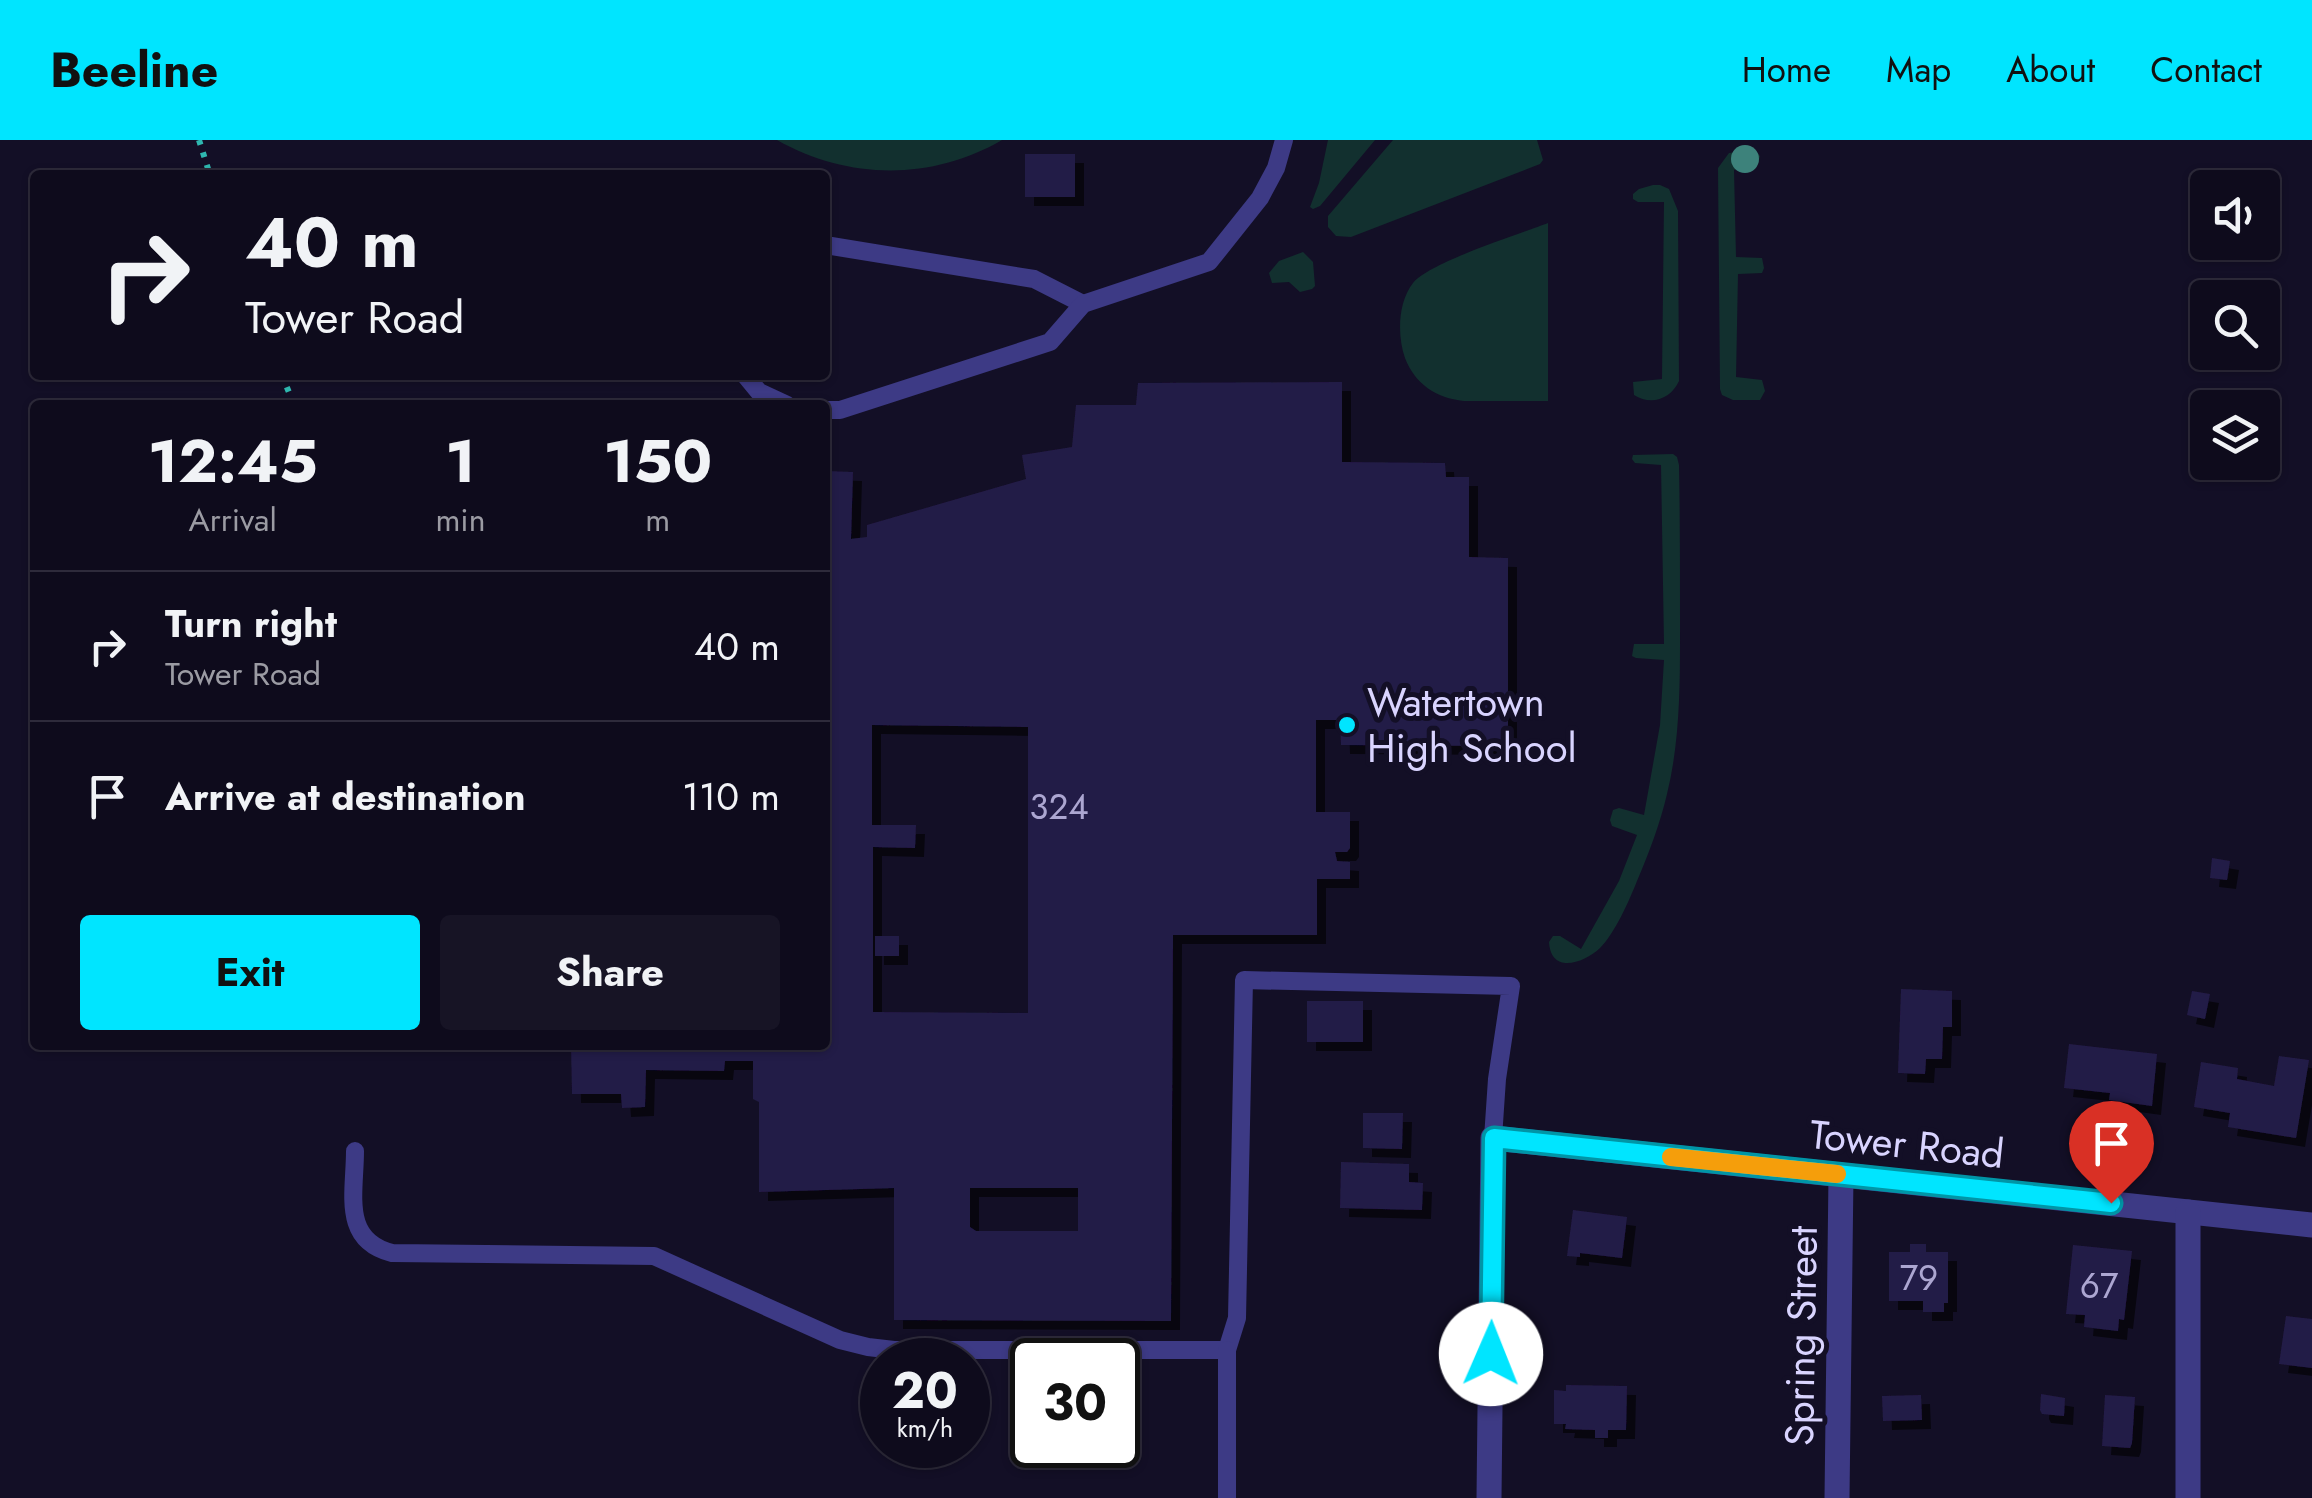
<!DOCTYPE html>
<html lang="en">
<head>
<meta charset="utf-8">
<style>
  :root { --surface:#0e0b1c; --page:#171425; --text:#f1f3f6; --muted:#9b9ba3; --line:#2e2b3b; --accent:#00e5ff }
  body { margin:0; font-family:Jost,sans-serif; background:var(--page); color:var(--text); height:100vh; display:flex; flex-direction:column; font-size:38px; white-space:nowrap }
  * { box-sizing:border-box; margin:0 }
  p { font-size:32px; color:var(--muted) }
  .icon { flex:none; width:55px; height:55px; fill:none; stroke:currentColor; stroke-width:2; stroke-linecap:round; stroke-linejoin:round }
  .map { position:relative; flex:1; overflow:hidden }
  .drawer { position:absolute; left:30px; top:260px; width:800px; height:650px; display:flex; flex-direction:column; background:var(--surface); border-radius:10px; box-shadow:0 2px 8px #0004,0 0 0 2px var(--line) }
  .drawer>* { flex:none }
  .banner { position:absolute; left:30px; top:30px; width:800px; height:210px; border-radius:10px; box-shadow:0 2px 8px #0004,0 0 0 2px var(--line); background:#0e0b1c; color:var(--text); overflow:hidden }
  .fabs { position:absolute; left:2190px; top:30px; display:grid; gap:20px }
  .fabs a { display:grid; place-items:center; width:90px; height:90px; border-radius:10px; background:var(--surface); box-shadow:0 2px 8px #0004,0 0 0 2px var(--line); font-size:50px }
  .speed { position:absolute; left:860px; top:1198px; display:flex; gap:20px; font-size:50px; font-weight:700; text-align:center }
  .speed>* { display:grid; place-content:center; width:130px; height:130px; border-radius:50%; background:var(--surface); box-shadow:0 2px 8px #0004,0 0 0 2px var(--line); line-height:1 }
  .speed small { font-size:25px; font-weight:400 }
  .speed .limit { border:5px solid #111; border-radius:15px; background:#fff; color:#111 }
  .pin { position:absolute; display:grid; place-items:center; width:85px; height:85px; color:#fff; margin:-102px -42px; border-radius:50% 50% 50% 0; rotate:-45deg; box-shadow:0 0 10px #0007 }
  .pin .icon { rotate:45deg }
  .me { position:absolute; width:110px; margin:-55px; rotate:1deg; stroke-linejoin:round; filter:drop-shadow(0 0 8px #0008) }
  .turn { display:flex; align-items:center; gap:35px; height:210px; padding:0 50px; font-size:45px }
  .turn .icon { width:130px; height:130px; stroke-width:2.5 }
  .turn b { display:block; font-size:70px; line-height:85px }
  .eta { display:flex; justify-content:space-evenly; align-items:center; height:170px; text-align:center }
  .eta b { font-size:60px; font-weight:700; line-height:70px }
  .primary-button { display:flex; gap:20px; margin-top:auto; padding:20px 50px }
  .primary-button a { flex:1; height:115px; border-radius:10px; background:var(--accent); color:#111; font-size:40px; font-weight:700; line-height:115px; text-align:center }
  .primary-button a+a { background:var(--page); color:var(--text) }
  ul { padding:0; list-style:none }
  li { display:flex; align-items:center; gap:30px; height:150px; padding:0 50px; border-top:2px solid var(--line) }
  li div { flex:1 }
  li b { display:block; font-size:38px }
  li em { font-style:normal }
  header { display:flex; align-items:center; gap:60px; box-sizing:border-box; height:140px; padding:0 50px; background:var(--accent); color:#111 }
  header strong { font-size:48px }
  nav { display:flex; gap:55px; margin-inline-start:auto; font-size:35px }
  .map>svg:first-child { display:block }
  .green { fill:#12302f }
  .building { fill:#241b47; fill-rule:evenodd; filter:url(#shadow) }
  .lines { fill:none; stroke-linecap:round; stroke-linejoin:round }
  .path { stroke:#2fb8b0; stroke-width:6; stroke-dasharray:5 8; stroke-linecap:butt }
  .lane { stroke:#3d3a85; stroke-width:18 }
  .street { stroke:#3d3a85; stroke-width:25 }
  .tree { fill:#3d827b }
  .route-casing { stroke:#0095a6; stroke-width:25 }
  .route { stroke:#00e5ff; stroke-width:18 }
  .slow { stroke:#f59e0b; stroke-width:18 }
  .poi-dot { fill:#00e5ff; stroke:#130f26; stroke-width:4 }
  .labels { text-anchor:middle; stroke-width:10; stroke-linejoin:round; paint-order:stroke }
  .number-label { font-size:35px; fill:#aca6d1 }
  .poi-label { font-size:40px; fill:#d9d4ff; stroke:#130f26; text-anchor:start }
  .street-label { font-size:40px; fill:#d9d4ff; stroke:#130f26 }
</style>
</head>
<body>
<header>
<strong>Beeline</strong>
<nav><a>Home</a><a>Map</a><a>About</a><a>Contact</a></nav>
</header>
<div class="map">
<svg width="2312" height="1358" viewBox="0 0 2312 1358">
  <defs>
    <filter id="shadow"><feDropShadow dx="9" dy="9" stdDeviation="0" flood-color="#0009"/></filter>
  </defs>
  <rect width="100%" height="100%" fill="#130f26"/>
  <!-- green -->
  <g class="green">
    <path d="M777,0H1002C932,41 847,40 777,0Z"/>
    <path d="M1328,0H1375L1320,66L1313,69L1310,67L1319,43Z"/>
    <path d="M1393,0H1537L1543,20L1540,24L1351,97L1336,96L1328,87V76Z"/>
    <path d="M1753,10L1760,16L1758,23L1734,30L1736,117L1762,118L1764,128L1762,133L1738,134L1736,237L1762,240L1765,251L1760,260H1733L1722,255L1720,249L1718,28L1729,13Z"/>
    <path d="M1653,45H1660L1669,49L1678,71L1679,241C1671,259 1651,266 1634,255L1633,242L1662,239L1664,62H1638L1633,59V54L1639,49Z"/>
    <path d="M1548,83V261H1464C1436,258 1415,244 1405,218C1397,195 1398,162 1413,143C1430,122 1520,94 1548,83Z"/>
    <path d="M1303,112L1313,122L1315,146L1312,149L1300,152L1289,142L1272,143L1269,133L1279,121Z"/>
    <path d="M1673,314L1677,317L1679,325C1680,376 1680,427 1680,478C1680,537 1681,597 1667,654C1660,684 1649,713 1637,741C1629,761 1615,793 1600,808C1584,823 1551,835 1549,802L1553,796H1560L1581,809L1619,741L1637,695L1612,686L1610,680L1613,670L1619,668L1644,675L1660,585L1664,520L1636,518L1632,516L1634,504H1664L1661,325L1635,323L1632,319L1633,315Z"/>
  </g>
  <!-- building -->
  <g class="building">
    <rect x="1025" y="14" width="50" height="43"/>
    <path d="M1342,242V322L1445,323L1446,337H1469V417L1508,418V601L1505,606L1341,605L1340,580H1316V672H1350V708L1347,712H1335L1337,721L1350,722V739H1317V795H1173L1171,1181L894,1180V1048L759,1052V962L753,959V921H725L724,931L646,930L645,967L622,968L621,954H572L571,905H825V331L853,332L851,399L867,397V385L1026,339L1022,315L1072,307L1076,265H1136L1138,243ZM872,585L1028,587V873L873,872V707L915,708L916,685H872ZM970,1048H1078V1091H976L970,1087Z"/>
    <path d="M2212,718L2230,721L2227,740L2210,738Z"/>
    <rect x="875" y="796" width="24" height="20"/>
    <path d="M1901,849L1952,851V887H1943L1942,919H1926L1925,934L1898,933Z"/>
    <path d="M2192,851L2210,854L2205,879L2187,875Z"/>
    <rect x="1307" y="861" width="56" height="41"/>
    <path d="M2069,904L2157,914L2152,966L2109,960L2110,953L2064,948Z"/>
    <path d="M2279,916L2309,920L2296,998L2228,987L2230,973L2194,967L2201,922L2238,928L2237,939L2274,946Z"/>
    <path d="M1363,973H1403L1402,1009L1363,1008Z"/>
    <path d="M1341,1022L1409,1024V1042L1423,1043L1422,1070L1340,1068Z"/>
    <path d="M1573,1070L1627,1077L1622,1118L1580,1113V1117L1567,1116Z"/>
    <path d="M1910,1104H1926V1112H1948V1163H1944V1172H1923V1161H1889V1112H1910Z"/>
    <path d="M2073,1105L2132,1111L2124,1180L2119,1179L2118,1191L2084,1187L2085,1175L2066,1174Z"/>
    <path d="M2286,1176L2312,1179V1228L2279,1224Z"/>
    <path d="M1566,1245L1627,1246L1626,1290H1608V1298H1595V1290L1565,1289L1566,1284H1554V1250L1566,1251Z"/>
    <path d="M2041,1254L2065,1258L2064,1276L2042,1274L2040,1270Z"/>
    <path d="M1921,1255L1922,1280L1883,1281L1882,1256Z"/>
    <path d="M2105,1255L2135,1257L2132,1303L2130,1308L2102,1306Z"/>
  </g>
  <g class="lines">
    <!-- path -->
    <g class="path">
      <path d="M199,0L210,35"/>
      <path d="M282,235L294,265"/>
    </g>
    <!-- lane -->
    <g class="lane">
      <path d="M825,105L1034,139L1083,164"/>
      <path d="M745,235L759,252L787,265"/>
      <path d="M825,270H840L1050,202L1083,164L1209,122L1260,58L1276,28L1284,0"/>
      <path d="M355,1011C355,1053 341,1100 392,1113L654,1116L840,1200L868,1207L894,1210H1227L1237,1178L1244,840L1511,846L1497,939L1493,998"/>
      <path d="M1227,1210V1358"/>
    </g>
    <!-- street -->
    <g class="street">
      <path d="M1489,1358L1493,998L2312,1085"/>
      <path d="M1837,1358L1841,1035"/>
      <path d="M2188,1358V1072"/>
    </g>
  </g>
  <!-- trees -->
  <circle class="tree" cx="1745" cy="19" r="14"/>
  <g class="lines">
    <defs>
      <path id="route" d="M1491,1214L1494,998L2111,1063"/>
    </defs>
    <!-- route casing -->
    <use href="#route" class="route-casing"/>
    <!-- route -->
    <use href="#route" class="route"/>
    <!-- slow -->
    <path class="slow" d="M1671,1017L1837,1034"/>
  </g>
  <!-- markers -->
  <circle class="poi-dot" cx="1347" cy="585" r="10"/>
  <g class="labels">
    <!-- number labels -->
    <g class="number-label">
      <text x="1059" y="679">324</text>
      <text x="1919" y="1150">79</text>
      <text x="2099" y="1158">67</text>
    </g>
    <!-- poi labels -->
    <g class="poi-label">
      <text x="1367" y="576">Watertown<tspan x="1367" dy="46">High School</tspan></text>
    </g>
    <!-- street labels -->
    <g class="street-label">
      <text transform="translate(1907 1004) rotate(6)" y="14">Tower Road</text>
      <text transform="translate(1801 1196) rotate(-89)" y="14">Spring Street</text>
    </g>
  </g>
</svg>
<div class="fabs">
<a><svg class="icon" aria-label="sound" viewBox="0 0 24 24"><path d="M4 9h4l5-4v14l-5-4H4zM17 9q2 3 0 6"/></svg></a>
<a><svg class="icon" aria-label="search" viewBox="0 0 24 24"><circle cx="10" cy="10" r="6"/><path d="M15 15l6 6"/></svg></a>
<a><svg class="icon" aria-label="layers" viewBox="0 0 24 24"><path d="M12 4l9 5-9 5-9-5zM3 14l9 5 9-5"/></svg></a>
</div>
<div class="speed"><div>20<small>km/h</small></div><div class="limit">30</div></div>
<div class="pin" style="left:2111px;top:1063px;background:#d93025"><svg class="icon" aria-label="arrive" viewBox="0 0 24 24"><path d="M6 21V4h12l-3 4 3 4H6"/></svg></div>
<svg class="me" style="left:1491px;top:1214px" viewBox="-20 -20 40 40"><circle r="19" fill="#fff"/><path d="M0-13L10 11 0 6-10 11z" fill="#00e5ff"/></svg>
<div class="banner">
<div class="turn"><svg class="icon" aria-label="right" viewBox="0 0 24 24"><path d="M7 20v-9h11M14 6l5 5-5 5"/></svg><div><b>40 m</b>Tower Road</div></div>
</div>
<section class="drawer">
<div class="eta">
<div><b>12:45</b><p>Arrival</p></div>
<div><b>1</b><p>min</p></div>
<div><b>150</b><p>m</p></div>
</div>
<ul>
<li><svg class="icon" aria-label="right" viewBox="0 0 24 24"><path d="M7 20v-9h11M14 6l5 5-5 5"/></svg><div><b>Turn right</b><p>Tower Road</p></div><em>40 m</em></li>
<li><svg class="icon" aria-label="arrive" viewBox="0 0 24 24"><path d="M6 21V4h12l-3 4 3 4H6"/></svg><div><b>Arrive at destination</b></div><em>110 m</em></li>
</ul>
<div class="primary-button"><a>Exit</a><a>Share</a></div>
</section>
</div>
</body>
</html>
